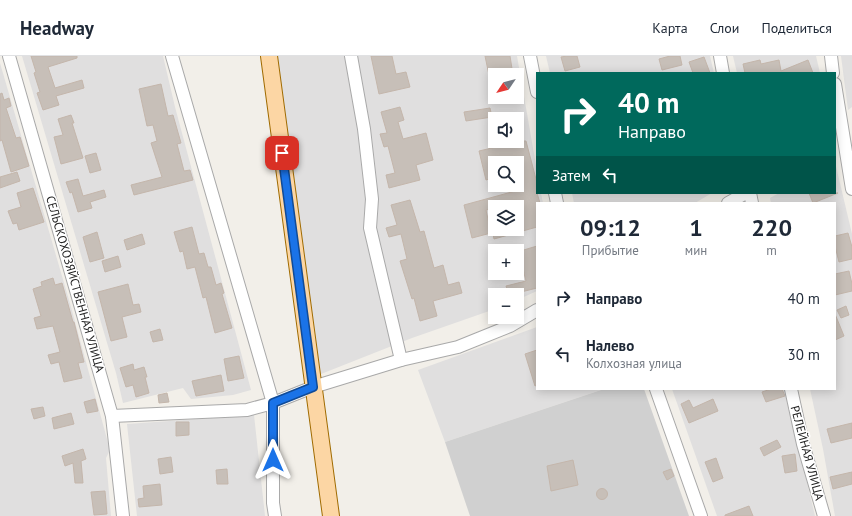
<!DOCTYPE html>
<html lang="ru">
<head>
<meta charset="utf-8">
<style>
  :root { --surface:#fff; --page:#f2f2f3; --text:#1f2937; --muted:#747a83; --line:#e0e1e3 }
  body { margin:0; font-family:"PT Sans",sans-serif; background:var(--page); color:var(--text); height:100vh; display:flex; flex-direction:column; font-size:15px; white-space:nowrap }
  * { box-sizing:border-box; margin:0 }
  p { font-size:13px; color:var(--muted) }
  .icon { flex:none; width:22px; height:22px; fill:none; stroke:currentColor; stroke-width:2; stroke-linecap:round; stroke-linejoin:round }
  .map { position:relative; flex:1; overflow:hidden }
  .sheet { position:absolute; left:536px; top:146px; width:300px; height:188px; display:flex; flex-direction:column; background:var(--surface); border-radius:0px; box-shadow:0 2px 10px #0003 }
  .sheet>* { flex:none }
  .banner { position:absolute; left:536px; top:16px; width:300px; height:122px; border-radius:0px; box-shadow:0 2px 10px #0003; background:#00695c; color:#fff; overflow:hidden }
  .needle { width:26px; rotate:235deg }
  .tools { position:absolute; left:488px; top:12px; display:grid; gap:8px }
  .tools a { display:grid; place-items:center; width:36px; height:36px; border-radius:0px; background:var(--surface); box-shadow:0 2px 10px #0003; font-size:20px }
  .pin { position:absolute; display:grid; place-items:center; width:34px; height:34px; color:#fff; margin:-17px; border-radius:8px; box-shadow:0 2px 6px #0006 }
  .me { position:absolute; width:44px; margin:-22px; rotate:0deg; stroke-linejoin:round; filter:drop-shadow(0 0 3px #0008) }
  .turn { display:flex; align-items:center; gap:14px; height:84px; padding:0 16px; font-size:18px }
  .turn .icon { width:52px; height:52px; stroke-width:2.5 }
  .turn b { display:block; font-size:28px; line-height:34px }
  .then { display:flex; align-items:center; height:38px; padding:0 16px; background:#0003; gap:8px; font-size:15px }
  .eta { display:flex; justify-content:space-evenly; align-items:center; height:68px; text-align:center }
  .eta b { font-size:24px; font-weight:700; line-height:28px }
  ul { padding:0; list-style:none }
  li { display:flex; align-items:center; gap:12px; height:56px; padding:0 16px }
  li div { flex:1 }
  li b { display:block; font-size:15px }
  li em { font-style:normal }
  header { display:flex; align-items:center; gap:24px; box-sizing:border-box; height:56px; padding:0 20px; background:var(--surface); border-bottom:1px solid var(--line) }
  header strong { font-size:19px }
  nav { display:flex; gap:22px; margin-inline-start:auto; font-size:14px }
  .map>svg:first-child { display:block }
  .residential { fill:#e0dfdf; fill-rule:evenodd }
  .religious { fill:#d0d0d0 }
  .building { fill:#c7bfb8; stroke:#c4b6ab }
  .lines { fill:none; stroke-linecap:round; stroke-linejoin:round }
  .minor-casing { stroke:#a9a9a9; stroke-width:14 }
  .major-casing { stroke:#a06b00; stroke-width:18 }
  .minor { stroke:#fff; stroke-width:12 }
  .major { stroke:#fcd6a4; stroke-width:16 }
  .route-casing { stroke:#114b97; stroke-width:10 }
  .route { stroke:#1a73e8; stroke-width:7 }
  .labels { text-anchor:middle; stroke-width:3; stroke-linejoin:round; paint-order:stroke }
  .street-label { font-size:12px; fill:#222; stroke:#fff }
</style>
</head>
<body>
<header>
<strong>Headway</strong>
<nav><a>Карта</a><a>Слои</a><a>Поделиться</a></nav>
</header>
<div class="map">
<svg width="852" height="460" viewBox="0 0 852 460">
  <rect width="100%" height="100%" fill="#f2efe9"/>
  <!-- residential -->
  <g class="residential">
    <path d="M22,0H163L175,51L251,334L233,339L191,343L183,332L123,347L116,317Z"/>
    <path d="M273,0H517L537,115V137H541L543,147H537V235L517,244V239H495V253L412,282L316,320ZM495,19H517V41H495ZM495,63H517V85H495ZM495,107H517V129H495ZM495,151H517V173H495ZM495,195H517V217H495Z"/>
    <path d="M546,0H710L714,17H550Z"/>
    <path d="M733,0H816L820,17H737Z"/>
    <path d="M841,0H852V51L848,54Z"/>
    <path d="M0,7L71,251L110,394L106,402L111,460H0Z"/>
    <path d="M835,106L852,178V460H835L823,393L810,333H835V147H771L770,142L779,137H835Z"/>
    <path d="M572,137H712L695,147H574Z"/>
    <path d="M537,271V333H604L445,386L418,314Z"/>
    <path d="M672,333H785L815,460H717Z"/>
    <path d="M254,359L265,460H137L127,368Z"/>
  </g>
  <!-- religious -->
  <path class="religious" d="M604,333H644L689,460H470L445,386Z"/>
  <!-- building -->
  <g class="building">
    <path d="M31,0H77V2L48,11L55,32L82,24L84,32L56,40L59,49L43,54L37,37L40,36L34,17L36,16Z"/>
    <path d="M371,0H392L396,18L406,16L410,31L379,38Z"/>
    <path d="M485,0H510L513,19H489Z"/>
    <path d="M567,0H577L580,11L565,15L561,1Z"/>
    <path d="M670,0H680L682,9L662,14L659,3Z"/>
    <path d="M704,1L710,17H693L689,6Z"/>
    <path d="M760,4L761,8L779,4L781,15L808,4L813,17H745L743,8Z"/>
    <path d="M161,28L168,60L173,59L181,87L177,88L184,115L190,114L193,124L134,139L131,129L162,121L151,87L157,85L153,69L147,70L139,33Z"/>
    <path d="M2,37L4,44L9,42L11,50L6,52L16,82L20,81L29,110L11,116L2,84L0,85V38Z"/>
    <path d="M400,51L404,64L398,66L403,83L426,77L433,104L416,109L420,124L389,132L386,119L395,117L388,90L384,91L380,78L387,77L381,56Z"/>
    <path d="M490,52L492,61L466,65L464,56Z"/>
    <path d="M71,59L74,67H72L83,102L61,108L54,81L63,79L58,63Z"/>
    <path d="M494,85H526L537,127V137L540,147H537V171L494,183L492,173H517V167L522,165L517,146L486,154L491,177L472,182L464,149L519,134L517,126V107H495V121L486,124L479,95L496,91Z"/>
    <path d="M96,97L101,114L90,117L85,100Z"/>
    <path d="M17,116L20,125L0,132V121Z"/>
    <path d="M78,123L83,140L104,134L106,141L90,146L92,152L78,156L72,136L70,137L66,126Z"/>
    <path d="M33,132L44,166L19,174L17,167L13,168L8,155L21,151L17,137Z"/>
    <path d="M809,137H838L813,147Z"/>
    <path d="M410,144L420,176L424,175L434,212L443,209L448,229L459,226L462,237L433,245L437,260L420,265L414,242L412,243L400,205L407,203L401,178L389,181L386,172L397,169L391,149Z"/>
    <path d="M192,171L199,198L204,197L208,211H211L216,229L221,227L224,237L222,238L232,272L215,277L206,241L203,242L195,211L187,213L183,195L180,196L174,176Z"/>
    <path d="M97,176L104,202L90,206L83,181Z"/>
    <path d="M848,177L852,191V203L839,206L835,190V180Z"/>
    <path d="M142,178L145,188L127,194L124,184Z"/>
    <path d="M537,190V232L509,239L506,230L526,225L521,205L517,206V196Z"/>
    <path d="M118,200L121,211L105,216L102,205Z"/>
    <path d="M849,215L852,228V235L835,239V218Z"/>
    <path d="M53,222L55,229L62,227L73,266H74L84,306L78,307L82,322L64,326L59,306L51,308L48,299L60,296L53,270L37,273L34,262L41,260L33,233L42,230L41,226Z"/>
    <path d="M128,228L133,249L139,248L141,256L122,261L127,281L111,285L98,236Z"/>
    <path d="M846,250L849,259L841,262L837,254Z"/>
    <path d="M835,258L844,280L835,284Z"/>
    <path d="M160,273L163,284L153,286L150,276Z"/>
    <path d="M537,294V329L535,330L525,298Z"/>
    <path d="M239,300L244,322L228,325L224,303Z"/>
    <path d="M133,308L134,314L144,311L147,321H145L149,337L136,341L133,329L126,331L120,312Z"/>
    <path d="M221,319L224,335L196,340L192,325Z"/>
    <path d="M771,333H782L785,340L766,346L762,336Z"/>
    <path d="M167,337L169,346L159,347L158,339Z"/>
    <path d="M95,343L98,355L87,357L84,346Z"/>
    <path d="M713,343L718,355L689,367L681,348L689,344L693,352Z"/>
    <path d="M43,351L45,360L34,363L31,353Z"/>
    <path d="M71,357L74,368L54,373L52,362Z"/>
    <path d="M176,366H189V379L176,380Z"/>
    <path d="M852,367V382L831,387L827,373Z"/>
    <path d="M777,384L781,391L764,400L760,392Z"/>
    <path d="M83,393L86,403L81,405L83,427H75L73,407L65,410L62,400Z"/>
    <path d="M795,398L797,415L785,417L782,400Z"/>
    <path d="M171,401L173,416L160,418L158,403Z"/>
    <path d="M716,402L723,422L713,426L705,406Z"/>
    <path d="M573,404L578,429L551,435L547,410Z"/>
    <path d="M227,413L228,428H217L216,414Z"/>
    <path d="M671,413L674,420L667,424L663,416Z"/>
    <path d="M852,416V428L833,433L830,421Z"/>
    <path d="M160,428L162,449L139,451L138,443L144,442L143,430Z"/>
    <circle cx="602" cy="438" r="5.5"/>
    <path d="M105,435L107,458L94,459L91,436Z"/>
    <path d="M749,450L753,460H725V459Z"/>
  </g>
  <g class="lines">
    <defs>
      <g id="minor">
        <path d="M9,0L112,360L123,460"/>
        <path d="M172,0L273,347V447L275,460"/>
        <path d="M351,0L364,73L372,143L370,172L401,304"/>
        <path d="M530,0L537,36"/>
        <path d="M720,0L723,17"/>
        <path d="M831,0L833,17"/>
        <path d="M835,28L852,133"/>
        <path d="M555,137L557,147"/>
        <path d="M750,137L752,147"/>
        <path d="M728,147L746,137"/>
        <path d="M656,333L701,460"/>
        <path d="M791,333L803,388L824,460"/>
        <path d="M112,360L247,354L273,347L313,331L401,304L458,291L510,270L537,254"/>
      </g>
      <path id="major" d="M269,0L331,460"/>
    </defs>
    <!-- minor casing -->
    <use href="#minor" class="minor-casing"/>
    <!-- major casing -->
    <use href="#major" class="major-casing"/>
    <!-- minor -->
    <use href="#minor" class="minor"/>
    <!-- major -->
    <use href="#major" class="major"/>
  </g>
  <g class="lines">
    <defs>
      <path id="route" d="M273,404V347L313,331L282,97"/>
    </defs>
    <!-- route casing -->
    <use href="#route" class="route-casing"/>
    <!-- route -->
    <use href="#route" class="route"/>
  </g>
  <g class="labels">
    <!-- street labels -->
    <g class="street-label">
      <text transform="translate(75 228) rotate(74)" y="4">СЕЛЬСКОХОЗЯЙСТВЕННАЯ УЛИЦА</text>
      <text transform="translate(807 397) rotate(75)" y="4">РЕЛЕЙНАЯ УЛИЦА</text>
    </g>
  </g>
</svg>
<div class="tools">
<a><svg class="needle" viewBox="-14 -14 28 28"><path d="M0-13l5 13h-10z" fill="#e53935"/><path d="M0 13l5-13h-10z" fill="#747a83"/></svg></a>
<a><svg class="icon" aria-label="sound" viewBox="0 0 24 24"><path d="M4 9h4l5-4v14l-5-4H4zM17 9q2 3 0 6"/></svg></a>
<a><svg class="icon" aria-label="search" viewBox="0 0 24 24"><circle cx="10" cy="10" r="6"/><path d="M15 15l6 6"/></svg></a>
<a><svg class="icon" aria-label="layers" viewBox="0 0 24 24"><path d="M12 4l9 5-9 5-9-5zM3 14l9 5 9-5"/></svg></a>
<a>+</a>
<a>−</a>
</div>
<div class="pin" style="left:282px;top:97px;background:#d93025"><svg class="icon" aria-label="arrive" viewBox="0 0 24 24"><path d="M6 21V4h12l-3 4 3 4H6"/></svg></div>
<svg class="me" style="left:273px;top:404px" viewBox="-20 -20 40 40"><path d="M0-17L14 15 0 8-14 15z" fill="#1a73e8" stroke="#fff" stroke-width="4"/></svg>
<div class="banner">
<div class="turn"><svg class="icon" aria-label="right" viewBox="0 0 24 24"><path d="M7 20v-9h11M14 6l5 5-5 5"/></svg><div><b>40 m</b>Направо</div></div>
<div class="then">Затем<svg class="icon" aria-label="left" viewBox="0 0 24 24"><path d="M17 20v-9H6M10 6l-5 5 5 5"/></svg></div>
</div>
<section class="sheet">
<div class="eta">
<div><b>09:12</b><p>Прибытие</p></div>
<div><b>1</b><p>мин</p></div>
<div><b>220</b><p>m</p></div>
</div>
<ul>
<li><svg class="icon" aria-label="right" viewBox="0 0 24 24"><path d="M7 20v-9h11M14 6l5 5-5 5"/></svg><div><b>Направо</b></div><em>40 m</em></li>
<li><svg class="icon" aria-label="left" viewBox="0 0 24 24"><path d="M17 20v-9H6M10 6l-5 5 5 5"/></svg><div><b>Налево</b><p>Колхозная улица</p></div><em>30 m</em></li>
</ul>
</section>
</div>
</body>
</html>
